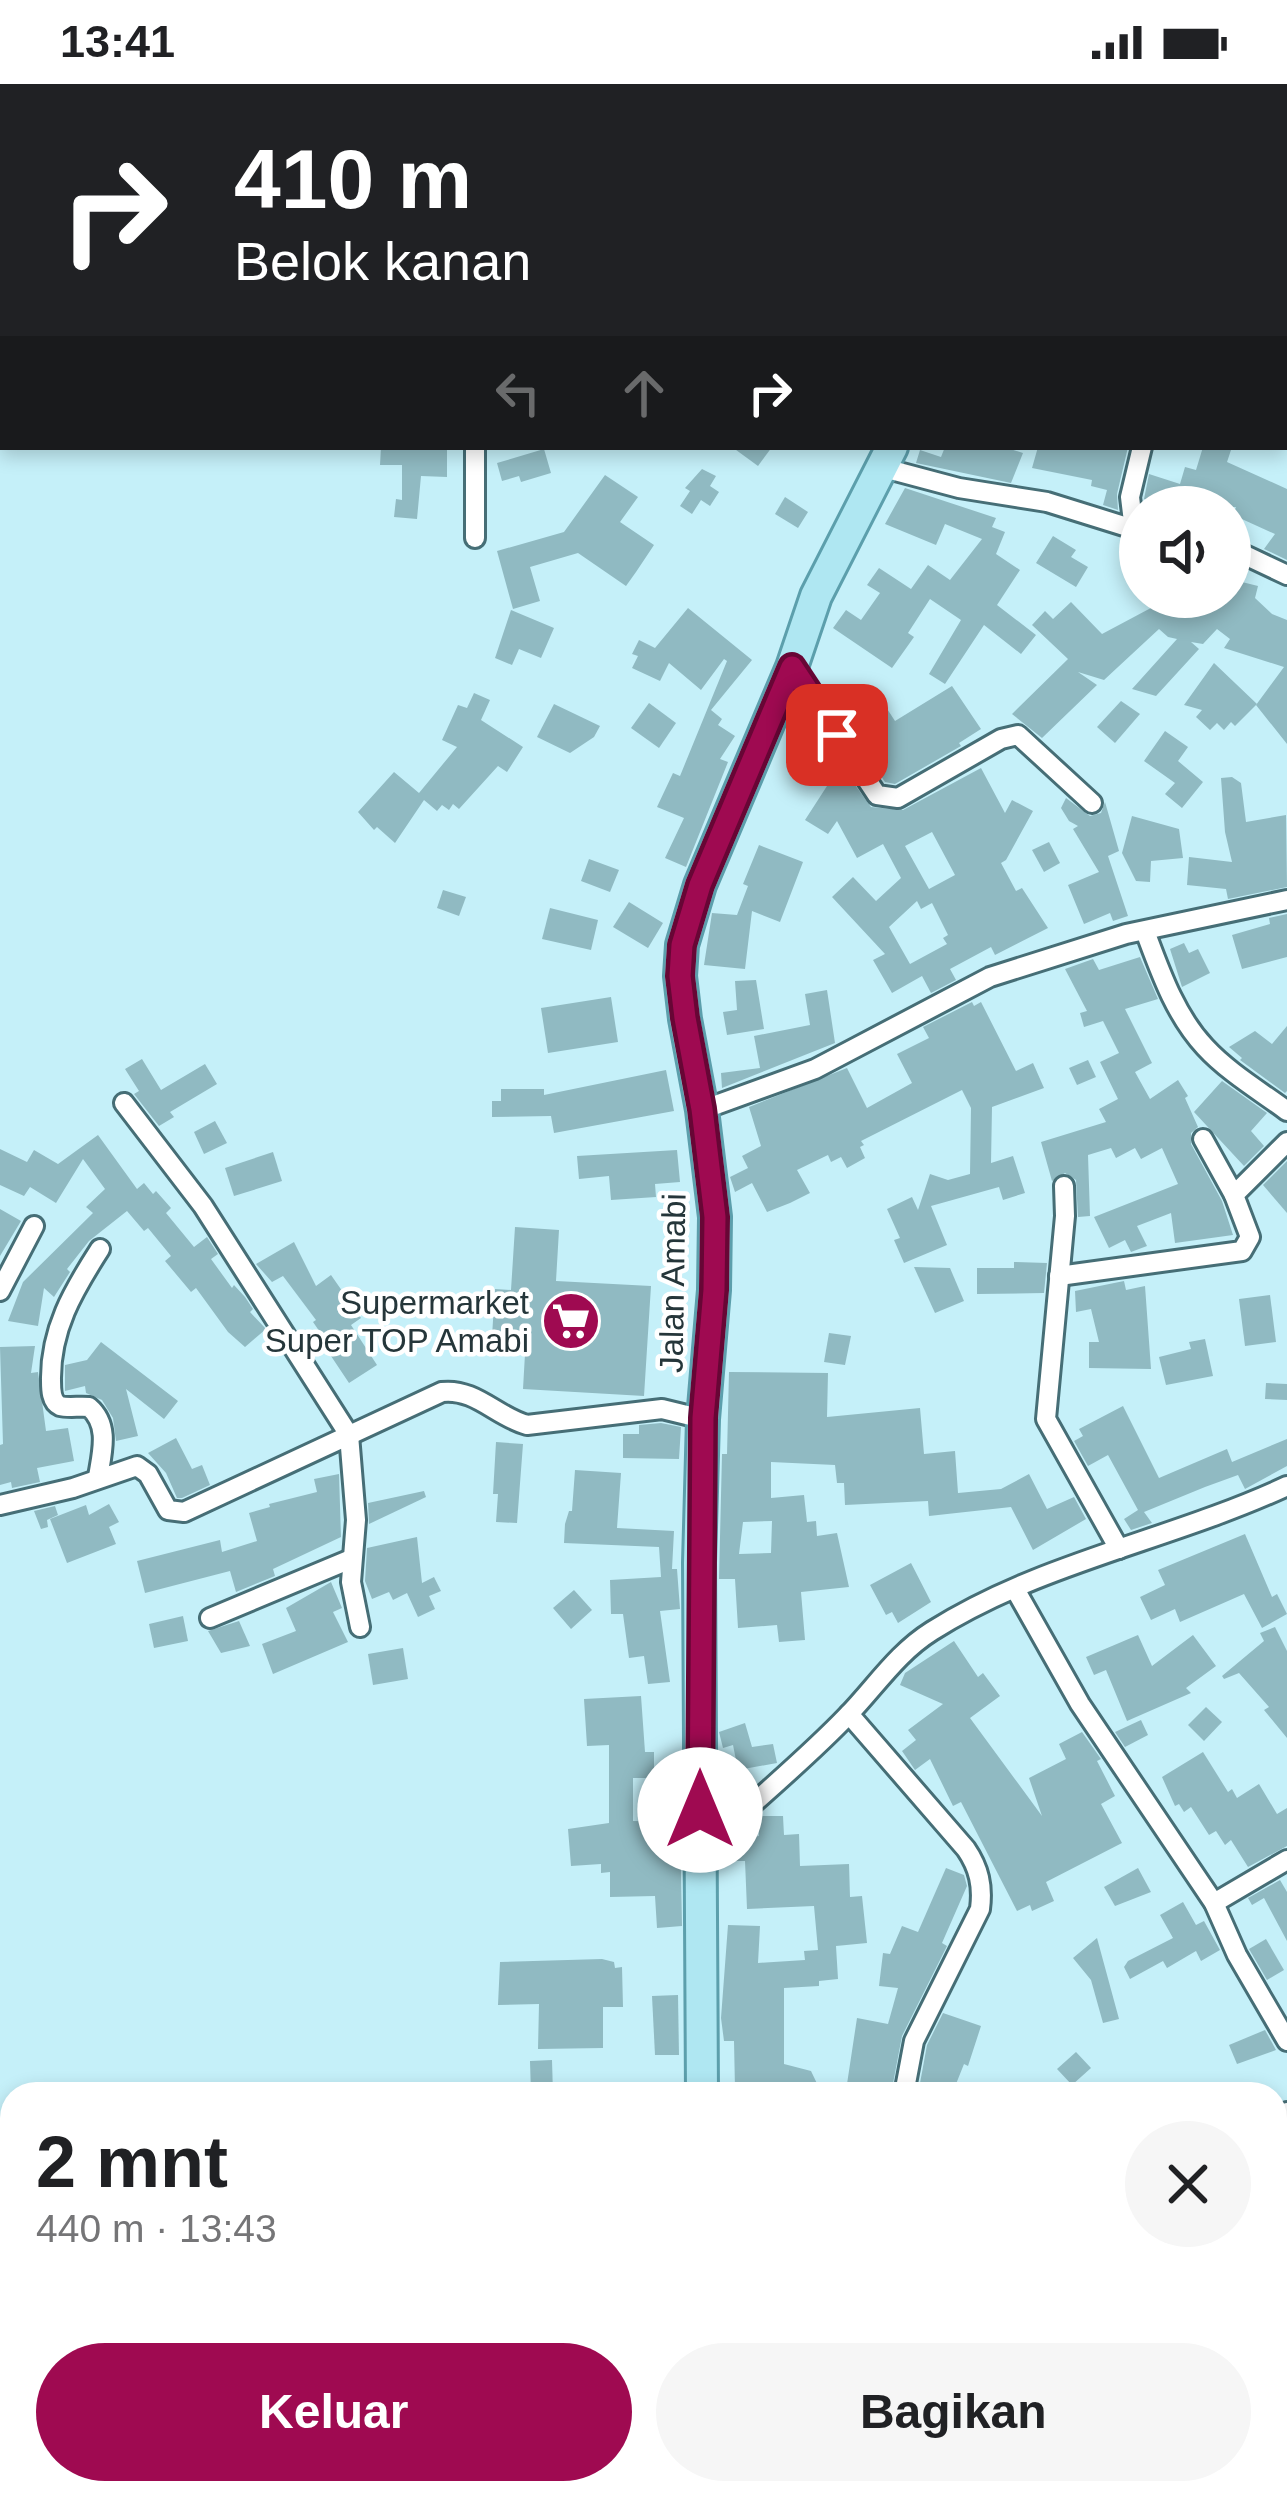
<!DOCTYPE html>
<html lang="id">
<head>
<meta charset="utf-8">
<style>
  :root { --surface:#fff; --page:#f6f6f6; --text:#202124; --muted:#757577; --accent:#9f0a51 }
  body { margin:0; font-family:Helvetica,sans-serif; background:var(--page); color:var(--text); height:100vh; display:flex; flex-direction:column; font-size:45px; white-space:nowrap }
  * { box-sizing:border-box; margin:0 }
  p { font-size:39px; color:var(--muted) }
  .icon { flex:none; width:66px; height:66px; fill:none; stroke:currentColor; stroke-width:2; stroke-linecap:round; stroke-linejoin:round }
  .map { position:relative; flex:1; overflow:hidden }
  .panel { position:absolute; left:0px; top:1998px; width:1287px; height:423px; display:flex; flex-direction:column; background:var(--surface); border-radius:36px 36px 0 0; box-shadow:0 6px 18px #0003 }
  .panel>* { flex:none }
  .hud { position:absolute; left:0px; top:0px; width:1287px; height:366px; box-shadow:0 6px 18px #0003; background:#202124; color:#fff; overflow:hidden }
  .buttons { position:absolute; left:1119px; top:402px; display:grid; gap:24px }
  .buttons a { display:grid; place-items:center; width:132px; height:132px; border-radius:50%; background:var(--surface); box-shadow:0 6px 18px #0003; font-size:60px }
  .pin { position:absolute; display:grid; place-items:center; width:102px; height:102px; color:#fff; margin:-51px; border-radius:24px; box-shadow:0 6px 18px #0006 }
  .me { position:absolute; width:132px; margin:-66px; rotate:0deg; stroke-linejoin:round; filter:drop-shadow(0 0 9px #0008) }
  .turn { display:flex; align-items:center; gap:42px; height:252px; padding:0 36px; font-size:54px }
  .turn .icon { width:156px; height:156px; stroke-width:2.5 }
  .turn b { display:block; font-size:84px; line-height:102px }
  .lanes { display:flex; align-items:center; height:114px; padding:0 36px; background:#0003; justify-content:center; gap:60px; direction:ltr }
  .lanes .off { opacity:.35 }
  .round { display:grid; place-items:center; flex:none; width:126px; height:126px; border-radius:63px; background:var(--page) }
  .summary { display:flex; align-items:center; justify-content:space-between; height:204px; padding:0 36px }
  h1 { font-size:72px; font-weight:600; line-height:90px }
  .action { display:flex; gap:24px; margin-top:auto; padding:24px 36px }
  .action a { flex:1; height:138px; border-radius:72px; background:var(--accent); color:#fff; font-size:48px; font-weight:600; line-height:138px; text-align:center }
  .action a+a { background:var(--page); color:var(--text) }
  .status { display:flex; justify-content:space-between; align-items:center; height:84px; padding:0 60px; background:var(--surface); direction:ltr }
  .status svg { height:33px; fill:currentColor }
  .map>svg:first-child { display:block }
  .building { fill:#90bac2; fill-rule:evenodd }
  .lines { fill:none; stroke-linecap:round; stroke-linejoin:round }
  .street-casing { stroke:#466e76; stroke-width:24 }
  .primary-casing { stroke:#5c9fac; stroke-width:36 }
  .street { stroke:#fff; stroke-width:18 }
  .primary { stroke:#afe7f2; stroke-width:30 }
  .route-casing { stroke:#670635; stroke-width:30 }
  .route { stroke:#9f0a51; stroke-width:21 }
  .labels { text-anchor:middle; stroke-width:9; stroke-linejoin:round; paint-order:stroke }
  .street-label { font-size:33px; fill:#25363a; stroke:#fff }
  .poi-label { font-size:33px; fill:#25363a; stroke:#fff; text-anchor:end }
</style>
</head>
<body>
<div class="status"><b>13:41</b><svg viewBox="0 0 49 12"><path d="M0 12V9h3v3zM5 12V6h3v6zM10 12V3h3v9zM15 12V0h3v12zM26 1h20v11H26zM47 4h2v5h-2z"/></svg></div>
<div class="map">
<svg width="1287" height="2420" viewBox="0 0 1287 2420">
  <rect width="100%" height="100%" fill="#c5f0f9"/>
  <!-- building -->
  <g class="building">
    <path d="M381,363H447V393L421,392L417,435L394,433L396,415L402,416V381H380Z"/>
    <path d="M732,363H772L758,382Z"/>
    <path d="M945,363H1004L1023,369L1011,399L916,379L920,366L941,373Z"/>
    <path d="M1038,363H1128L1117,410L1118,426L1103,421L1107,406L1091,402L1092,396L1032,384Z"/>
    <path d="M1203,363H1232L1227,378L1287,405V476L1264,465L1275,450L1233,431L1236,423H1168L1144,415L1149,390L1180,400L1185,383L1196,386Z"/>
    <path d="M544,365L551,389L521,398L519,392L502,397L497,379Z"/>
    <path d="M702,385L716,392L710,402L719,408L710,422L701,416L692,430L680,422L690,407L685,404Z"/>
    <path d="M605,391L638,413L620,438L654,461L636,488L626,502L578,469L530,483L540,517L513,525L497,467L564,448Z"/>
    <path d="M905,404L996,434L992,443L1005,448L996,470L1020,486L997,521L1036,551L1021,570L984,541L945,600L929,590L961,536L930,515L908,549L914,553L892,584L833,544L846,526L861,536L880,509L867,501L879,484L911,505L928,481L950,496L982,455L945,440L936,461L885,440Z"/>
    <path d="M785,413L808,428L798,444L775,430Z"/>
    <path d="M1053,452L1076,466L1071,473L1088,483L1076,503L1036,479Z"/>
    <path d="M1230,495L1258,502L1255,514L1272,530L1287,536V660L1256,621L1284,583L1224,564L1230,555L1217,545L1203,560L1191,558L1199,565L1156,612L1132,605L1177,555L1168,553L1159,545L1104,596L1078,588L1097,601L1042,654L1012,630L1068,575L1032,541L1045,527L1053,535L1071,518L1102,550L1164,517L1166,513H1230Z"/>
    <path d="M688,524L752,576L711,626L722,635L718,641L735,652L720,675L728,678L686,783L665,774L684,734L657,723L673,689L680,692L727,577L724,575L701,606L669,579L660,597L632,584L638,572L632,570L639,556L655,564Z"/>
    <path d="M511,526L554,544L541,574L519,565L512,581L495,574Z"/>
    <path d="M1214,579L1257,620L1235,642L1231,638L1224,646L1217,639L1210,646L1196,633L1202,626L1184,621Z"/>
    <path d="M952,602L981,645L959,659L961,662L895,700L885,698L846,640L882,617L895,637Z"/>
    <path d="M474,609L490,616L481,636L523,663L507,688L498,682L459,725L453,720L449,726L442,721L437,727L424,716L395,759L377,743L374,746L358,728L394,688L419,709L457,663L442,656L458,621L467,624Z"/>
    <path d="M1121,617L1140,630L1115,659L1097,643Z"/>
    <path d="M649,619L676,639L659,664L631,644Z"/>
    <path d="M554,620L600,642L594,653L570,669L537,653Z"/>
    <path d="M797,621L871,723L903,726L981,684L1005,729L1012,716L1033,727L1006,776L1001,779L1016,807L1022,804L1048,844L995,871L991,863L950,885L956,896L931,909L922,892L892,909L873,876L885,870L832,813L853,793L876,817L901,794L883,760L857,774L837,737L828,750L805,736L827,702L797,686L814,653L790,637ZM932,748L955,791L929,805L905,762ZM917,817L921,825L932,819L948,851L943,854L947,860L910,880L889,843Z"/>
    <path d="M1165,647L1188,663L1178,677L1203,698L1182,724L1165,710L1175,699L1144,677Z"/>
    <path d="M1232,693L1241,699L1246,738L1286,731L1287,803L1228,815L1226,805L1187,801L1189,773L1232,778L1225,748L1221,694Z"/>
    <path d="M1066,714L1090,732L1101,729L1105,718L1119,767L1108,772L1128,832L1113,837L1110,829L1084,840L1068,801L1099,788L1073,745L1078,742L1069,737L1061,724Z"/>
    <path d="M1132,732L1179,745L1183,774L1151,777L1150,798L1136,797L1122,769Z"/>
    <path d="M1049,758L1060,779L1044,788L1032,766Z"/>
    <path d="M759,761L803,778L780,838L752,827L745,885L704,881L712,829L737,831L748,802L743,800Z"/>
    <path d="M589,775L619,786L610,808L581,797Z"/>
    <path d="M443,806L466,813L459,832L437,824Z"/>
    <path d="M629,818L663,839L648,864L613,843Z"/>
    <path d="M550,824L598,836L591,866L542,855Z"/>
    <path d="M1287,830V873L1242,885L1232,851L1270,840L1269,834Z"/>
    <path d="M1184,859L1189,869L1198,865L1210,889L1182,903L1170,865Z"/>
    <path d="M1140,873L1158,915L1125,925L1152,979L1135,988L1150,1015L1178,996L1188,1012L1185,1014L1198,1043L1191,1049V1060L1222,1117L1233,1151L1175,1159L1171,1129L1137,1142L1147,1162L1131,1168L1125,1156L1109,1164L1094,1133L1178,1100L1162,1064L1141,1075L1135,1064L1116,1074L1111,1064L1088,1071L1090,1132L1078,1133L1076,1096L1065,1089L1052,1097L1041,1058L1106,1038L1099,1025L1118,1015L1100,978L1119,969L1103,937L1084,943L1080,929L1087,927L1065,885L1093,875L1099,886Z"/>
    <path d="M756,896L764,945L727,951L723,928L737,926L735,897Z"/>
    <path d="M827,906L835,959L722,1004L721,989L760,984L754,952L810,941L805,910Z"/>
    <path d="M611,913L618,958L548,969L541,924Z"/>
    <path d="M972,918L974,922L981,918L1016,987L1033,979L1044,1004L992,1023L991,1079L1013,1072L1025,1109L1003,1116L999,1103L931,1122L947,1161L904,1179L894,1156L900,1154L887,1125L912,1113L918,1126L930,1090L948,1096L970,1090L971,1024L962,1006L861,1057L864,1061L860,1063L865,1074L847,1084L841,1073L831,1078L828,1071L797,1086L810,1109L790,1119L767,1128L752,1099L735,1108L730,1093L748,1084L742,1072L761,1062L749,1023L847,984L867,1024L912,999L897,970L929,954L923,943Z"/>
    <path d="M1287,942V1007L1285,1009L1240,976L1242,974L1229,963L1255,947L1272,960Z"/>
    <path d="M142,975L161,1006L205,980L217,1000L170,1028L174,1033L159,1042L134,1010L139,1007L125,985Z"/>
    <path d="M1088,976L1096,993L1077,1001L1069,984Z"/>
    <path d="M666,986L674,1027L554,1049L551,1032L492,1033V1017H501V1005H544V1011Z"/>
    <path d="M1222,997L1267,1029L1251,1047L1264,1062L1244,1082L1194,1028Z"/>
    <path d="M215,1037L227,1059L204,1070L194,1048Z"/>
    <path d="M98,1051L137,1105L144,1099L153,1110L156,1107L171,1124L166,1129L194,1163L207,1153L218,1170L211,1175L232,1204L234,1201L245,1213L253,1225L250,1228L266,1245L245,1263L228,1248L196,1204L191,1208L165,1177L171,1172L148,1144L144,1147L127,1127L89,1157L67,1185L70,1188L54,1213L44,1204L38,1242L8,1237L23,1198L93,1129L86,1123L105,1105L83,1075L56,1119L30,1103L24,1112L0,1101V1065L27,1078L34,1066L58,1080Z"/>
    <path d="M677,1066L680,1098L655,1100L656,1113L611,1116L609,1092L579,1095L577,1072Z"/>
    <path d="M273,1068L282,1097L234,1112L225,1084Z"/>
    <path d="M1287,1077V1129L1263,1101Z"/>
    <path d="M0,1125L21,1137L0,1172Z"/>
    <path d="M515,1143L559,1146L556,1197L651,1202L644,1312L523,1305L525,1270L491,1268L495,1205L511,1206Z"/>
    <path d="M294,1158L316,1202L331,1191L361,1234L351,1241L377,1281L349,1299L329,1269L333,1267L313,1238L316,1236L283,1192L272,1198L256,1180Z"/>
    <path d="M1014,1178L1047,1179L1044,1209L977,1210V1184H1014Z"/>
    <path d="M914,1183L950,1184L964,1217L935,1229Z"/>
    <path d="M1124,1197L1126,1206L1145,1202L1151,1285L1089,1284V1258H1099L1091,1225L1076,1228L1075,1207Z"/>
    <path d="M1270,1211L1276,1258L1245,1262L1239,1215Z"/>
    <path d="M829,1249L851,1252L845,1281L824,1278Z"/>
    <path d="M1205,1255L1213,1292L1166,1301L1159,1273L1191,1265L1189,1258Z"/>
    <path d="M101,1258L178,1317L164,1335L126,1305L138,1352L116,1357L113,1334L102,1316L86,1309L85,1302L65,1307V1281L87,1276Z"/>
    <path d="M35,1262L31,1289L38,1288L46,1347L68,1344L74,1377L37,1384L40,1398L12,1404L11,1398L0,1401V1361L3,1360L0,1263Z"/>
    <path d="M729,1288L828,1289L827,1333L920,1324L924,1370L955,1367L958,1409L1001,1405L1029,1390L1047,1425L1074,1413L1086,1435L1033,1466L1011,1423L929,1432L928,1417L845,1421L844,1399H837L835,1381L771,1378V1414L804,1411L807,1438L816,1437L817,1452L837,1449L849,1503L801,1508L805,1556L779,1558L777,1541L738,1544L735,1495H719L722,1370H727ZM772,1437L771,1469L739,1470L743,1438Z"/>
    <path d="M1266,1299L1287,1300V1316L1265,1315Z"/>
    <path d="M1123,1322L1159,1394L1227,1365L1232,1378L1287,1355V1382L1245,1405L1238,1391L1205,1403L1144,1428L1152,1439L1131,1446L1124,1435L1138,1426L1108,1371L1088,1382L1074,1357L1083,1352L1079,1345Z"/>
    <path d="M661,1339L681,1343L679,1375L623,1374V1350H639V1341Z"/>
    <path d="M176,1354L192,1385L202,1381L210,1401L182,1414H177L166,1389L148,1369Z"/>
    <path d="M496,1358L523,1360L517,1439L496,1438L498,1410H493Z"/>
    <path d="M575,1386L621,1389L617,1444L674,1447L672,1485H677L680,1525L660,1527L670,1598L648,1600L644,1572L629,1574L623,1530H611L610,1496L661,1493L659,1463L564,1459L565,1440L569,1427H572Z"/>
    <path d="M339,1390L341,1453L273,1485L275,1492L236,1508L230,1487L145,1509L137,1477L220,1456L222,1468L257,1457L249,1429L270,1423L269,1420L317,1408L314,1395Z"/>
    <path d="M424,1407L426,1413L369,1440L368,1419Z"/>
    <path d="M109,1420L119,1438L109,1443L116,1460L67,1479L50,1435L86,1421L89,1431Z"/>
    <path d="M55,1422L58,1431L47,1436L48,1443L41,1445L34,1427Z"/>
    <path d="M1245,1450L1272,1513L1277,1510L1287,1530L1262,1544L1244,1510L1180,1538L1175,1525L1151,1536L1140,1513L1165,1501L1158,1486Z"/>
    <path d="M417,1453L422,1499L434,1493L441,1507L429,1512L435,1525L418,1533L407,1509L393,1516L389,1508L372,1515L365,1497L367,1464Z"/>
    <path d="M911,1479L931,1518L898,1539L892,1528L886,1531L870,1501Z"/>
    <path d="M331,1498L342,1524L333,1528L348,1558L273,1590L262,1560L296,1547L286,1524Z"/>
    <path d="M574,1506L592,1526L571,1545L553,1524Z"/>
    <path d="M183,1532L188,1557L154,1564L149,1540Z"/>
    <path d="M239,1537L250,1562L221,1569L208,1547Z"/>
    <path d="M1275,1543L1287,1567V1654L1264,1626L1269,1623L1239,1589L1224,1595L1222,1592L1264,1557L1260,1549Z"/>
    <path d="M1138,1551L1152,1582L1193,1551L1216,1582L1186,1604L1191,1609L1127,1637L1106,1586L1094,1591L1086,1573Z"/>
    <path d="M954,1557L978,1593L983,1589L1000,1612L970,1634L1042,1732L1029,1694L1066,1675L1059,1660L1082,1648L1101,1675L1097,1677L1115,1712L1101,1720L1122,1759L1046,1798L1054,1817L1032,1827L1030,1821L1017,1827L961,1718L953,1722L930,1675L915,1686L902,1667L916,1656L908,1646L943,1620L900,1601L905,1589Z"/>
    <path d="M403,1564L408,1595L373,1601L368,1570Z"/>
    <path d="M641,1612L645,1668H654V1694H633V1737L680,1738L682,1842L657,1844L655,1812L610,1813V1788L601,1789V1780L571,1782L568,1745L609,1739V1661L587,1662L584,1615Z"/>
    <path d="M1206,1623L1222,1638L1204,1657L1188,1641Z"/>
    <path d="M1141,1636L1148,1651L1125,1663L1115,1648Z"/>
    <path d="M745,1639L752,1663L773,1660L777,1679L738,1686L733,1661L723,1664L719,1648Z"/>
    <path d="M1203,1668L1228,1708L1232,1705L1237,1714L1259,1700L1277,1730L1287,1724V1762L1248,1783L1231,1756L1225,1761L1216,1747L1209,1751L1191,1723L1184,1728L1179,1720L1175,1722L1162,1693Z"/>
    <path d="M759,1732H783L784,1751L799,1750L800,1782L849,1780L850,1813L862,1812L867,1859L836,1862L838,1895L819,1897V1902L784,1904V1980L811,1987L822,2010H803L801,2003L735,2005L734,1957H724L721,1934L728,1841L760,1842L758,1879L805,1876L804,1867L818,1866L814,1822L747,1825L745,1777H734L733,1756L759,1752Z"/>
    <path d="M946,1784L964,1791L967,1802L942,1859L947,1862L902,1952L891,2010H860L862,2003L847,2000L857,1934L888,1940L898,1904L879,1902L883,1869L890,1870L902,1842L918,1848Z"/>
    <path d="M1138,1784L1151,1808L1115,1822L1104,1803Z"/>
    <path d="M1280,1796L1287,1808V1857L1264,1814L1252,1821L1248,1814Z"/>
    <path d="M1183,1818L1196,1841L1204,1837L1220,1866L1201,1877L1196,1867L1167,1884L1163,1877L1130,1895L1124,1883L1128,1877L1173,1854L1160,1831Z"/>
    <path d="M1097,1854L1119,1935L1103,1939L1091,1896L1073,1874Z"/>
    <path d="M1266,1855L1284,1886L1267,1896L1249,1865Z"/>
    <path d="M602,1875L614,1878L615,1884L622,1883L623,1923H603V1964L538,1965L539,1920L498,1921L500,1878Z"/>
    <path d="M678,1911L679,1971H655L652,1912Z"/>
    <path d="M943,1929L981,1942L968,1982L964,1980L952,2010H918L927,1961Z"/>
    <path d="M1265,1946L1276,1966L1237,1980L1229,1961Z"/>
    <path d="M1076,1968L1091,1984L1072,2001L1057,1985Z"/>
    <path d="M552,1976L553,2010H531L530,1977Z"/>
  </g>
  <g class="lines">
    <defs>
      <g id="street">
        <path d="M379,0V3"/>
        <path d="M932,0L936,3"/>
        <path d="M143,3L149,0"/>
        <path d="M284,3L285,0"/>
        <path d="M506,3V0"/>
        <path d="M591,3L592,0"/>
        <path d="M0,86L3,85"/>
        <path d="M1284,222L1287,220"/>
        <path d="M0,246L3,245"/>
        <path d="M880,383L959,404L1047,418L1140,447"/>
        <path d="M1134,446L1130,413L1142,363"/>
        <path d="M475,454V363"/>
        <path d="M1230,464L1287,491"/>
        <path d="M792,583L877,711L898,714L1001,655L1018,651L1092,719"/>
        <path d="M1145,847C1160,887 1175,931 1205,963C1228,988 1260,1007 1287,1027"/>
        <path d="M124,1019L203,1122L349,1351L356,1436L351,1498L360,1543"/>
        <path d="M702,1026L815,985L990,893L1126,850L1287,816"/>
        <path d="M1203,1055L1234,1111"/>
        <path d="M1064,1102L1065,1132L1046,1335L1119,1465"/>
        <path d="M1059,1192L1242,1167L1250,1153L1234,1111L1287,1058"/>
        <path d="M0,1207L34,1142"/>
        <path d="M98,1393C102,1368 110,1341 89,1323C81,1322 67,1324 60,1322C51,1318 51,1305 51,1297C50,1246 73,1207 100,1165"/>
        <path d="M0,1421L73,1404L137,1382L148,1390L168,1426L184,1428L442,1308C475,1304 497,1333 527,1341L662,1325L703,1335"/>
        <path d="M1015,1505L1080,1620L1214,1819L1237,1871L1287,1957"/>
        <path d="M210,1534L351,1475"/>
        <path d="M849,1630L966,1765C979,1784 983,1802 980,1825L914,1957L904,2010"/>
        <path d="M700,1767C749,1722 802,1679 848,1631C876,1602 897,1569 932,1547C1041,1478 1171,1456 1287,1402"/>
        <path d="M1214,1819L1287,1776"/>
        <path d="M1275,2033L1287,2028"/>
        <path d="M1275,2320L1287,2305"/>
        <path d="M947,2409L948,2420"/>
        <path d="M1269,2409L1274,2420"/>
      </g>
      <g id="primary">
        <path d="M1129,3L1131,0"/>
        <path d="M702,2010L699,1479L703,1335L714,1206L715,1133L702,1026L685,935L680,892L682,861L700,801L792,583L816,512L892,363"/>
        <path d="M717,2420V2409"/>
      </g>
    </defs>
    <!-- street casing -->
    <use href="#street" class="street-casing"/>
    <!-- primary casing -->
    <use href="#primary" class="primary-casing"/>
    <!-- street -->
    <use href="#street" class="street"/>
    <!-- primary -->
    <use href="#primary" class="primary"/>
  </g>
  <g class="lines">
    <defs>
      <path id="route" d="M700,1726L703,1334L714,1206L715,1133L702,1025L685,934L680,892L682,861L700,801L792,583L837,651"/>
    </defs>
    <!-- route casing -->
    <use href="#route" class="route-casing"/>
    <!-- route -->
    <use href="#route" class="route"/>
  </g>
  <!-- icons -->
  <defs>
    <symbol id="supermarket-disc" viewBox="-11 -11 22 22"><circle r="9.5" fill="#9f0a51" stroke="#fff"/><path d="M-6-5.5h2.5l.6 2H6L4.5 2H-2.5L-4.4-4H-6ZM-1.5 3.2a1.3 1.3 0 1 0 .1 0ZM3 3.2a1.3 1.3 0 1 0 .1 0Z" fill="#fff"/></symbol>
  </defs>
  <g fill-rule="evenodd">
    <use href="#supermarket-disc" x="538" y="1204" width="66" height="66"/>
  </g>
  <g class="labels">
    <!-- street labels -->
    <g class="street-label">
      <text transform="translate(672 1199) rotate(-89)" y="12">Jalan Amabi</text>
    </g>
    <!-- poi labels -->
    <g class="poi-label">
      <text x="529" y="1230">Supermarket<tspan x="529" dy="38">Super TOP Amabi</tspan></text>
    </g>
  </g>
</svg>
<div class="buttons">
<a><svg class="icon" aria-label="sound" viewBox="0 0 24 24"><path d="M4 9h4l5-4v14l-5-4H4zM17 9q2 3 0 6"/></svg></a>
</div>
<div class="pin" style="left:837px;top:651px;background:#d93025"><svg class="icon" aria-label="arrive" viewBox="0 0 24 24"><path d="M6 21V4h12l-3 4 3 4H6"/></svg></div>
<svg class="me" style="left:700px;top:1726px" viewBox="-20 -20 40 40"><circle r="19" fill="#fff"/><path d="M0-13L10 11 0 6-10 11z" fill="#9f0a51"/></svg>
<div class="hud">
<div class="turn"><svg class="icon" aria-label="right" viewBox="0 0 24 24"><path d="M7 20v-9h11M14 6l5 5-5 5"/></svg><div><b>410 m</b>Belok kanan</div></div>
<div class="lanes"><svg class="icon off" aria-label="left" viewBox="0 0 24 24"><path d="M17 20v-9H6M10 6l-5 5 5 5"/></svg><svg class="icon off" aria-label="ahead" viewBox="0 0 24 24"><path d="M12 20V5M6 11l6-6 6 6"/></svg><svg class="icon" aria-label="right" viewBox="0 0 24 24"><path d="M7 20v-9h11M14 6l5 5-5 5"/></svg></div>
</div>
<section class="panel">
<div class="summary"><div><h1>2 mnt</h1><p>440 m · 13:43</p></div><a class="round"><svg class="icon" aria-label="close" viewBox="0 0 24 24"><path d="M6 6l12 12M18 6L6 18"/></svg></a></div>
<div class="action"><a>Keluar</a><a>Bagikan</a></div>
</section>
</div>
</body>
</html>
